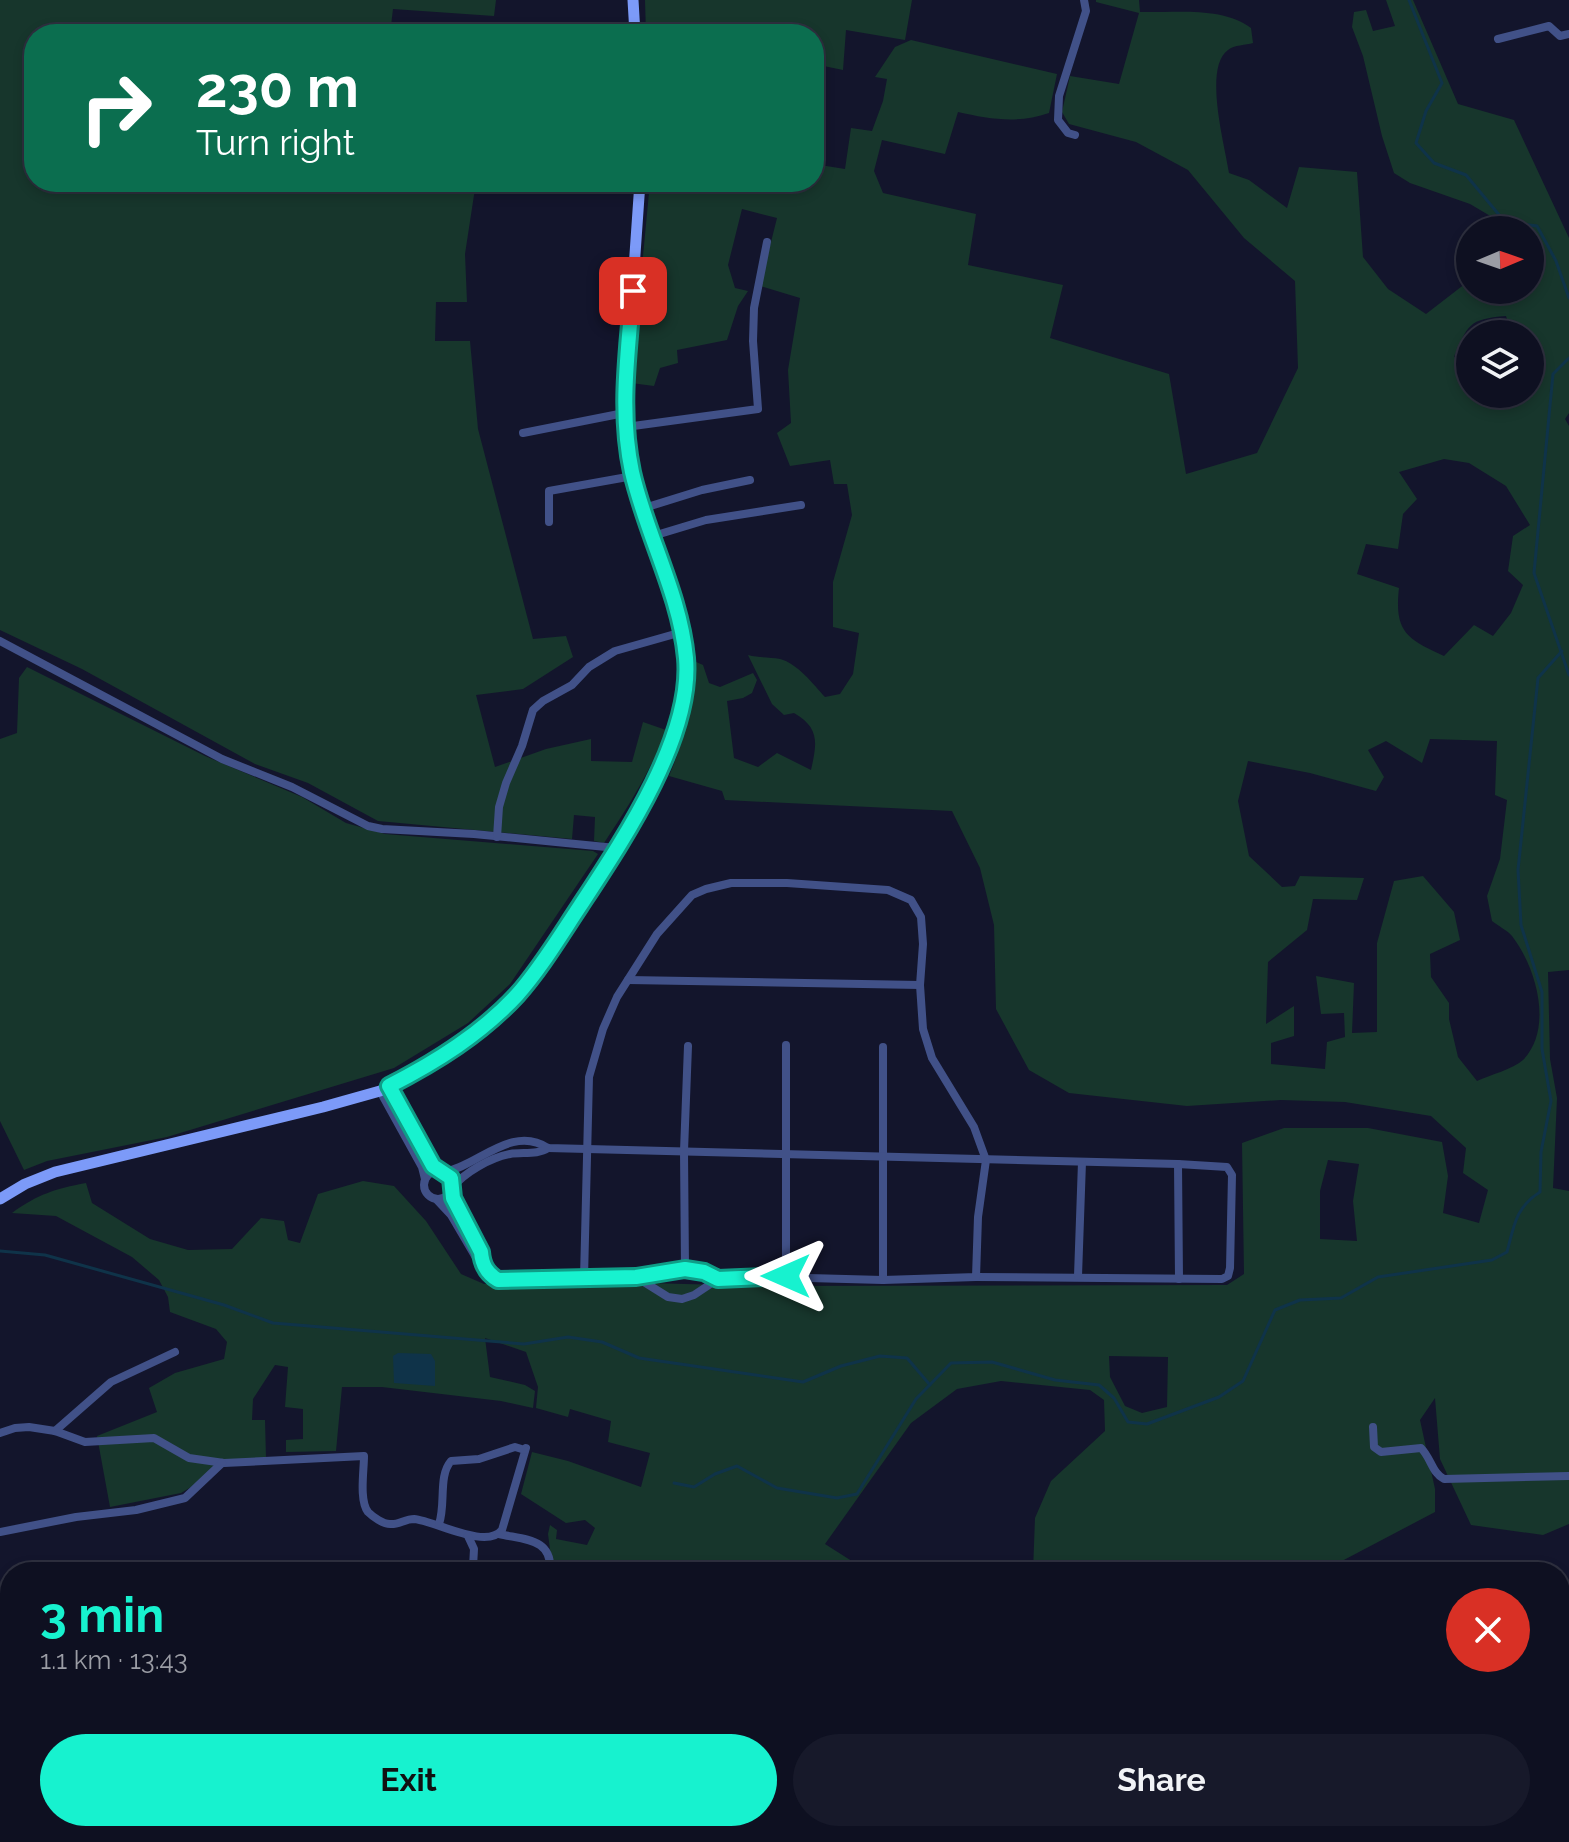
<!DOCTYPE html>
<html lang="en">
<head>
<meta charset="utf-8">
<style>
  :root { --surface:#0e1021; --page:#17192a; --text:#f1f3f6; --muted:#9b9da5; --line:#2e303f; --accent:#17f2cf }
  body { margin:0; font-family:Raleway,sans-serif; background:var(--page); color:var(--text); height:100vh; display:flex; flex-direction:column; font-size:30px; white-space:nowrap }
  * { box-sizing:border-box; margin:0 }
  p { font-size:26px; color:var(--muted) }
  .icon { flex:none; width:44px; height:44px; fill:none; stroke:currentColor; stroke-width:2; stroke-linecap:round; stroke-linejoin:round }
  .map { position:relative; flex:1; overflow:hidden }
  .side { position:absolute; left:0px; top:1562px; width:1570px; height:280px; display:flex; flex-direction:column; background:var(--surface); border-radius:32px 32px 0 0; box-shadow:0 4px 12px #0003,0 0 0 2px var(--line) }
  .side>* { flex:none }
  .top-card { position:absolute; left:24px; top:24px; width:800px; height:168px; border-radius:32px; box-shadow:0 4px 12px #0003,0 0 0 2px var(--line); background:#0b6e4f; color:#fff; overflow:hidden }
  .needle { width:52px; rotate:88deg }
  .buttons { position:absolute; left:1456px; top:216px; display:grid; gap:16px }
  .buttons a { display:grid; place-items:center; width:88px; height:88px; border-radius:50%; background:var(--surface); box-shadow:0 4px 12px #0003,0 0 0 2px var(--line); font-size:40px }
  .pin { position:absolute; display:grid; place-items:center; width:68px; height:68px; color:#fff; margin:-34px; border-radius:16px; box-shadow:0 4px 12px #0006 }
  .me { position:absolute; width:88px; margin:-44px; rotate:270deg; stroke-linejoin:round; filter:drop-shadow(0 0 6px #0008) }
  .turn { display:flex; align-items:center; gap:28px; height:168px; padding:0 40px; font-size:36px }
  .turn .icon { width:104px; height:104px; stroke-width:2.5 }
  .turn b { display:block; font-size:56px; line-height:68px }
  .round { display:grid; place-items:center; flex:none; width:84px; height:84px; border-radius:42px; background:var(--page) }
  .head { display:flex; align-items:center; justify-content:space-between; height:136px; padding:0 40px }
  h1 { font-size:48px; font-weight:700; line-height:60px; color:var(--accent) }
  .action { display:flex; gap:16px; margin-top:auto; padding:16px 40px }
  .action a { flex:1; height:92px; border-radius:48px; background:var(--accent); color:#111; font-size:32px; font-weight:700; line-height:92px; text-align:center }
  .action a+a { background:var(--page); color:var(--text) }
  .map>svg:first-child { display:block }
  .green { fill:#17362c; fill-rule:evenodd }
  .water { fill:#0f3349 }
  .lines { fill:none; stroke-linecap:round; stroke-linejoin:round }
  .stream { stroke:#0f3349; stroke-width:3 }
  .street { stroke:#415188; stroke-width:8 }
  .secondary { stroke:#7c9af8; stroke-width:11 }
  .route-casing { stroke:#0f9d87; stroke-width:20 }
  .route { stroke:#17f2cf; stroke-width:14 }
</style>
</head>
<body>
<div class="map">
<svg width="1569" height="1842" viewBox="0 0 1569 1842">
  <rect width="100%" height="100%" fill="#13152c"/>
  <!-- green -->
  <g class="green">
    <path d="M0,0H496L494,16L393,9L390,34H34V182H476L465,254L467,302H436L435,341H470L478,429L533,639L566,636L573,657L523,689L476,695L495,767L546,749L591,739V761L632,762L643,722L666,730C651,771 628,807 604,843L594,841L595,817L574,815L572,839L378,821L308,783L255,764L82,669L0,630Z"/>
    <path d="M645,0H912L905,40L846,30L843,70L814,64V34H646Z"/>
    <path d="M1096,0H1139L1140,12C1174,13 1222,6 1251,28L1253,43C1246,45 1234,45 1228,50C1203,68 1225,145 1229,173L1249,180L1287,208L1299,167L1357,172L1363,257L1388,289L1426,314L1470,280V290H1530V230H1491L1492,217L1470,204L1410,183L1394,173L1382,136L1363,56L1352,27L1354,12L1366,10L1373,31L1395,26L1386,0H1413L1458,104L1514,120L1569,238V413L1565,419L1569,426V970L1548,972L1550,1059L1557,1098L1553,1188L1569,1191V1524L1543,1535L1471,1525L1440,1459L1435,1398L1420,1420L1435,1489V1512L1321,1572H1033L1035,1518L1051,1481L1105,1431L1104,1400L1090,1390L1001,1381L957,1389L911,1423L825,1544L869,1572H553L548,1534L550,1525L557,1530L556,1539L587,1545L595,1528L585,1520L566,1523L521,1494L532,1452L568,1461L641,1487L650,1453L608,1442L611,1421L570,1409L568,1417L536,1408L538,1387L526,1352L485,1338L490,1377L525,1385L535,1391L533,1408L501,1401L382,1387H342L336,1451L286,1452V1440L303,1439V1409L285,1407L288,1367L275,1365L253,1399L252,1420H265L266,1458L225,1460L201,1481L181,1493L110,1507L97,1436L157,1412L149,1388L175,1373L224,1359L227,1342L216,1329L170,1312L168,1297L159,1280L132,1257L56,1216L12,1213C38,1194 55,1189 86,1183L92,1203L150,1239L188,1250L232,1249L261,1218L284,1221L288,1240L300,1243L318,1194L363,1181L394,1186L426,1221L461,1274L484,1284L608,1282L762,1286L1227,1285L1244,1274L1242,1143L1284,1128H1368L1442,1142L1448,1176L1443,1213L1479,1223L1488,1190L1463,1173L1466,1148L1431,1116L1345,1102L1281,1100L1187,1106L1069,1093L1029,1070L996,1009L994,925L980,868L952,811L725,800L722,791L669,776C687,734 690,707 694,661L703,665L709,683L720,687L753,673L757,680L752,693L743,698L727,701L734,758L758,767L777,753L811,770C817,743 820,728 794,713L784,715L772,704L748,655C759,658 770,657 780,659C797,663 814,685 825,697L840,694L853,674L859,633L833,627V582L852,515L847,484H834L830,460L790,466L777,433L791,423L788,370L800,298L760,286L777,218L742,209L728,265L735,288L748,291L738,306L727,340L677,350L678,363L660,368L654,386L631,383L650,182H814V151L821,153L820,165L845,169L851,128L872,131L883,101L887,79L875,77L895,47L911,40L1057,74L1049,113C1018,124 989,119 958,112L945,154L882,140L874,171L883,193L976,214L968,265L1063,285L1050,338L1169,374L1186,474L1257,453L1298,368L1295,281L1244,238L1188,170L1136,142L1069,124L1062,112L1070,76L1119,84L1139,13L1096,2ZM1506,316L1512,334H1530V394H1470V364L1461,358L1454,357C1468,325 1468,319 1506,316ZM1444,459L1469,463L1506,486L1530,525L1513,536L1508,571L1523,585L1511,613L1493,636L1474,625L1444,656C1407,639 1394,632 1399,588L1357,574L1366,544L1398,549L1403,514L1417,499L1399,472ZM1430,739L1497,741L1495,795L1507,800L1500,859L1487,896L1492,921C1498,926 1507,930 1512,936C1536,967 1554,1028 1523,1060C1513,1069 1490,1075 1477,1081L1458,1057L1449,1019V1003L1431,977L1430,954L1460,940L1454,912L1423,876L1394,881L1377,943V1032L1352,1033L1354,983L1316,976L1321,1014L1344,1013L1345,1037L1327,1042L1325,1069L1271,1064V1043L1294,1036V1006L1266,1024L1268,962L1307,930L1313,899L1357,900L1364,878L1300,876L1295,886L1282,887L1249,856L1238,801L1248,761L1310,773L1376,791L1384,777L1368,750L1386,741L1422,763ZM1328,1160L1359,1164L1353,1201L1357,1241L1320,1239V1191ZM1109,1356L1168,1357L1167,1407L1142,1413L1125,1406L1110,1377Z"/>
    <path d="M27,667L205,756L302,797L346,823L385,834L593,851L598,854L510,984L468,1023L394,1068L167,1137L47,1161L24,1170L0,1121V739L17,733L19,678Z"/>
  </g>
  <!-- water -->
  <path class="water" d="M398,1353L431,1354L435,1361V1386L394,1383L393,1356Z"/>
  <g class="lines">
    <!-- stream -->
    <g class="stream">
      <path d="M1409,0L1442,83L1426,111L1416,143L1434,163L1466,175L1505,222L1537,226L1556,261L1569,298"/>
      <path d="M1569,358L1553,374L1534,573L1569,675"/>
      <path d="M0,1251L45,1255L224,1305L273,1323L524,1344L568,1337L602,1342L639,1358L803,1382L841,1366L880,1356L907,1358L930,1385"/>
      <path d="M674,1483L694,1487L715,1474L737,1466L777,1488L837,1498L857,1494L916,1399L951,1363L992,1362L1055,1380L1099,1385L1114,1398L1128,1422L1147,1424L1219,1397L1243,1381L1275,1310L1300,1300L1341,1298L1378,1277L1492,1260L1507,1252C1514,1225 1516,1207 1540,1192L1541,1152L1551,1101L1542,1049V992L1521,925L1518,870L1538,678L1562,651"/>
    </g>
    <!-- street -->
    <g class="street">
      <path d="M1498,39L1549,26L1560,36L1569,34"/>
      <path d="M1075,135L1068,133L1058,120L1059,96L1086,11L1084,0"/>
      <path d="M626,427L758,409L753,341L754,308L767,242"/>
      <path d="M523,433L624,413"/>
      <path d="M644,508L702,490L750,480"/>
      <path d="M549,522V491L633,476"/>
      <path d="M653,536L706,520L801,505"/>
      <path d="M0,641L222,759L292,787L368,826L382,829L474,834L616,848"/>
      <path d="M497,837L499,807L506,783L522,746L533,710L543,701L572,685L589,667L615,651L682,632"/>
      <path d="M628,980L920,985"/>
      <path d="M883,1047V1280"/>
      <path d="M389,1086L426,1155L440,1171"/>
      <path d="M380,1091L422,1167L425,1179"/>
      <path d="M1178,1164L1179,1279"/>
      <circle cx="438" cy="1185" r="14"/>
      <path d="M444,1172C477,1167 511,1124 548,1148L1178,1164L1227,1167L1232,1175L1230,1268L1228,1276L1222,1279L976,1277"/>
      <path d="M452,1188C465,1172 490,1158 510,1154C523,1152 538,1155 548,1148"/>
      <path d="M451,1191L481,1252V1261"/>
      <path d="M437,1200L451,1215L475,1256L498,1280L636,1277L685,1269L704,1272L718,1279"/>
      <path d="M685,1269L684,1151L688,1046"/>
      <path d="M786,1276V1045"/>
      <path d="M1078,1276L1082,1162"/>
      <path d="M584,1278L589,1077L603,1029L617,997L657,934L692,895L706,889L731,883H787L888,890L911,900L921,917L923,944L920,985L923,1029L932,1058L974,1127L986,1160L978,1217L976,1277L883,1280L737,1276L718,1279L694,1295L682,1299L668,1297L636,1277"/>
      <path d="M1373,1427L1374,1447L1381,1452L1421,1448C1431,1458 1432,1473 1444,1479L1569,1476"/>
      <path d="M55,1431L111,1382L175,1352"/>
      <path d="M0,1433L15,1428L29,1427L55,1431L85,1442L154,1438L189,1458L224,1463L364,1456C364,1471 359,1500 368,1512C373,1517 383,1524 390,1524C398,1525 405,1519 414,1519C436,1521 486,1550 502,1530L526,1448"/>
      <path d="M439,1524C446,1504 438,1476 451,1461L479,1459L515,1447L525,1450"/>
      <path d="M0,1532L76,1517L136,1510L185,1498L222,1463"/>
      <path d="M499,1534C525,1540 553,1538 550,1572"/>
      <path d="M468,1536L474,1549L473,1567"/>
      <path d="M0,1644L10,1645"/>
      <path d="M1560,1671L1569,1667"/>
      <path d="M0,1738L6,1753L10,1808"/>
      <path d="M1560,1790L1569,1785"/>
      <path d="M0,1819L10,1820"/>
      <path d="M12,1832V1842"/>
      <path d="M153,1832L154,1842"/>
      <path d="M691,1832L709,1839L745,1838"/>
      <path d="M1223,1832L1233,1842"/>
      <path d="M387,1842L388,1832"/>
      <path d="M472,1842L473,1832"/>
      <path d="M660,1842L663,1832"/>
      <path d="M1464,1842L1483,1832"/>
    </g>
    <!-- secondary -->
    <g class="secondary">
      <path d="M633,0L635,34"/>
      <path d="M0,1199L25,1184L55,1172L323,1107L380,1091L408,1076L474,1035L516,996L557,941L616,848L650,789L671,743L680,718L687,674L682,632L633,476L624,413L640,182"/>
    </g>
  </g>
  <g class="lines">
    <defs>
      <path id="route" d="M633,291C628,351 619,412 632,472C646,534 680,594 686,658C693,737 622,842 580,906C560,936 541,968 517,995C481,1034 436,1062 389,1086L433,1166L451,1178L453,1198L481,1252C482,1264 486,1273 498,1280L636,1277L685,1269L704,1272L718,1279L786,1276"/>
    </defs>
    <!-- route casing -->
    <use href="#route" class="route-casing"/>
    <!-- route -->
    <use href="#route" class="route"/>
  </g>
</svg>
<div class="buttons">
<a><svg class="needle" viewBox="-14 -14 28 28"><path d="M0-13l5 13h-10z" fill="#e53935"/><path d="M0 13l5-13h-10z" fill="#9b9da5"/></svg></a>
<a><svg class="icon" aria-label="layers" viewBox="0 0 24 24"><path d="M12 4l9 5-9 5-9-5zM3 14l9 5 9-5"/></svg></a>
</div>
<div class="pin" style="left:633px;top:291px;background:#d93025"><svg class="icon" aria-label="arrive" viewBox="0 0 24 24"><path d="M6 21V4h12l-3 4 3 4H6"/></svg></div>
<svg class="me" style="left:786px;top:1276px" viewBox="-20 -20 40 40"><path d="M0-17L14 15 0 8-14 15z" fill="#17f2cf" stroke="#fff" stroke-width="4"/></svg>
<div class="top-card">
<div class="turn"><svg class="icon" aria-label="right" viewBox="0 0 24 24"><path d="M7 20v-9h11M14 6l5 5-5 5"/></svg><div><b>230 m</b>Turn right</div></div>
</div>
<section class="side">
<div class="head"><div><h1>3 min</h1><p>1.1 km · 13:43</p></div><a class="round" style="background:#d93025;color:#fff"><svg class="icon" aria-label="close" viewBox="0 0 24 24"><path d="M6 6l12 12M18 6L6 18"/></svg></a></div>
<div class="action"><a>Exit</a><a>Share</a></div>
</section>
</div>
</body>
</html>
